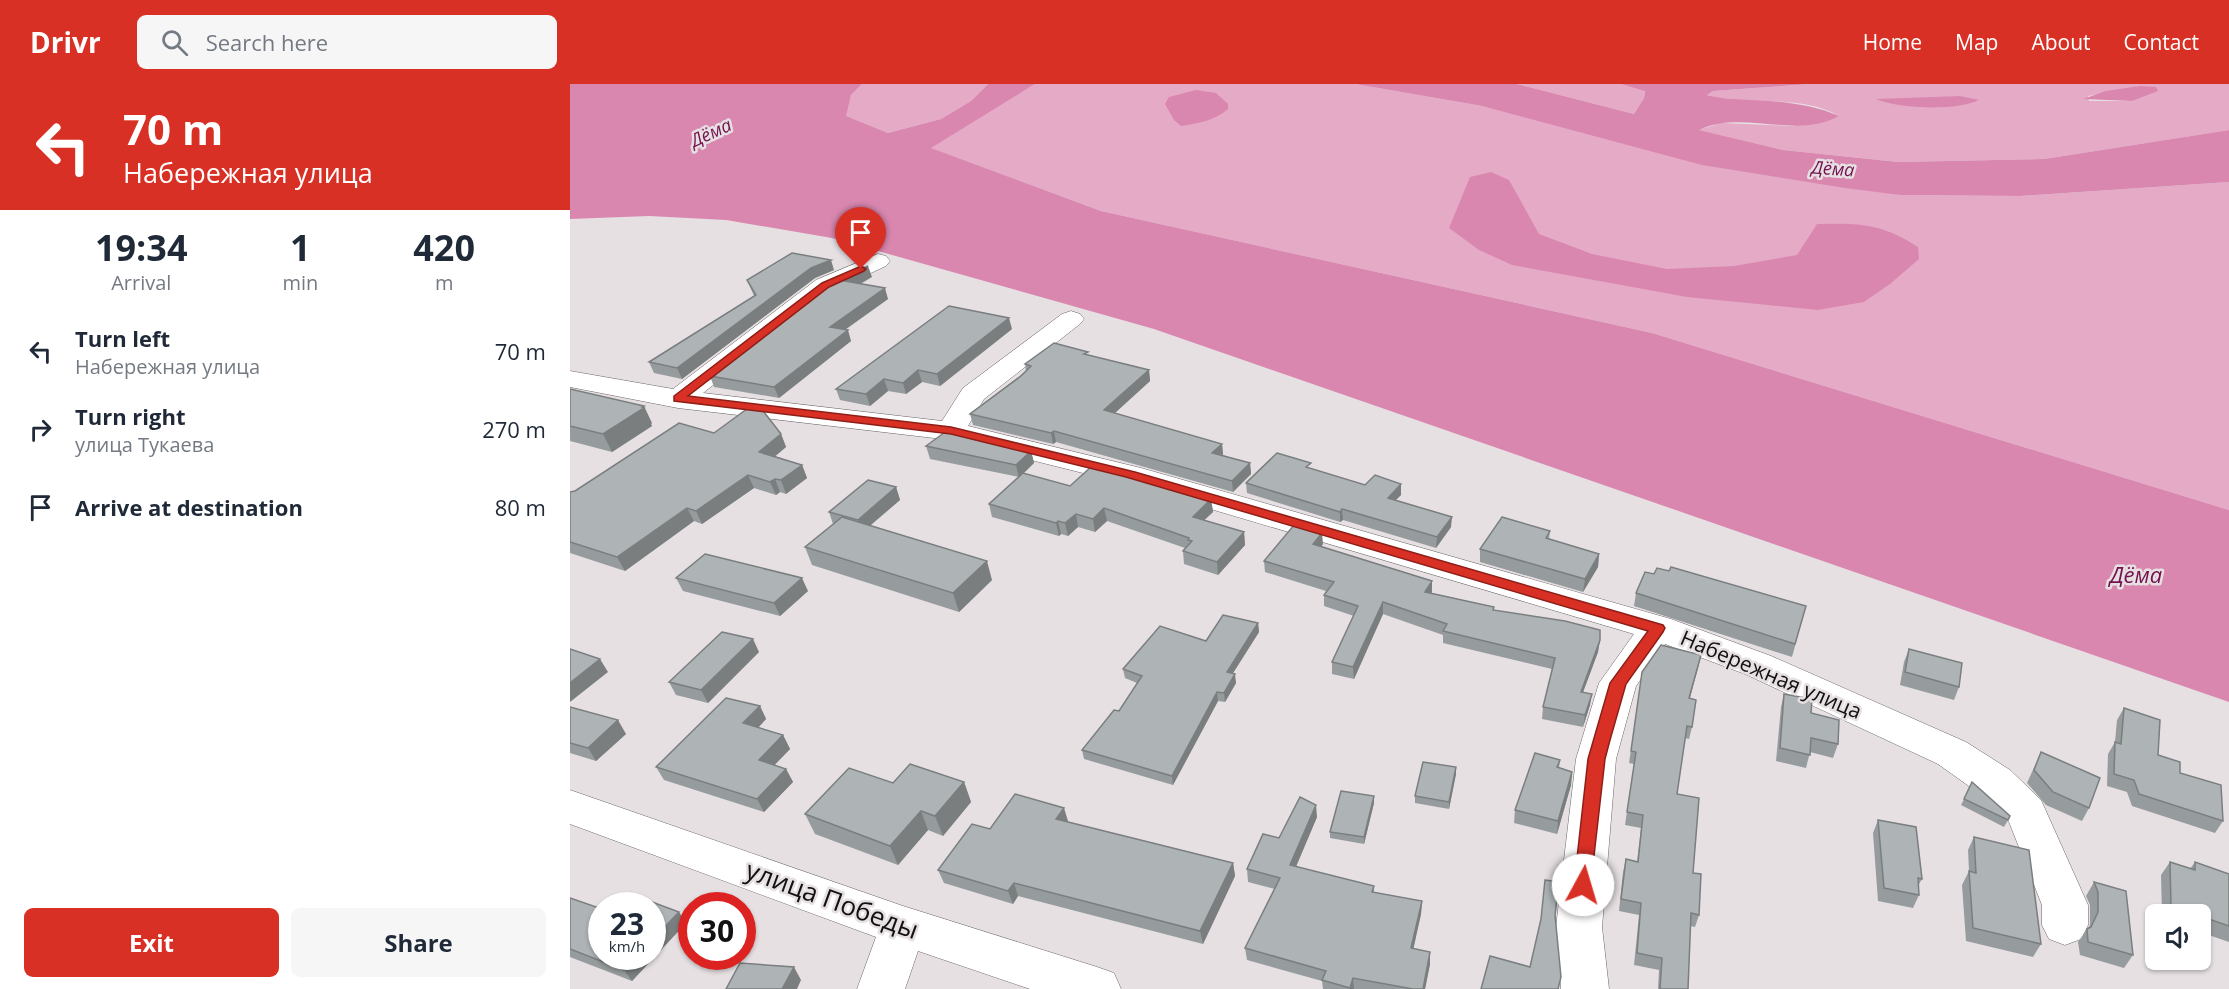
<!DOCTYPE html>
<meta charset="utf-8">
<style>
:root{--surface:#fff;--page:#f6f6f7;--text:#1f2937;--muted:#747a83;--accent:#d93025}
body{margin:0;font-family:"Open Sans",sans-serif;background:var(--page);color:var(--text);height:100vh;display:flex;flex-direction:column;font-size:22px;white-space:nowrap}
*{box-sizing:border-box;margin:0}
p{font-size:20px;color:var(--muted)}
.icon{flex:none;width:33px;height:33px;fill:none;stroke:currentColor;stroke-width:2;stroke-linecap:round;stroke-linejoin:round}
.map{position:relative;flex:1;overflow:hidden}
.drawer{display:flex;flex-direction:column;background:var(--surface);width:570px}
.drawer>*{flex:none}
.banner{background:#d93025;color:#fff;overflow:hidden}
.controls{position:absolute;left:1575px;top:820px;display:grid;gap:12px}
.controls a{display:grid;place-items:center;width:66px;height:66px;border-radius:9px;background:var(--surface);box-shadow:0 2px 4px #0004;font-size:30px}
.speed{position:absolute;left:18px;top:808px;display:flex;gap:12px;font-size:30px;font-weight:700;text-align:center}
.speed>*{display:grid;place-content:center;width:78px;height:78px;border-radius:50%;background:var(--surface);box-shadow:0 2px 4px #0004;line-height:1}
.speed small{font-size:15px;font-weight:400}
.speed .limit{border:9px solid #d22;background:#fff;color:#111}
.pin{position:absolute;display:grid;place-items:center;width:51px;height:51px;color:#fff;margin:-62px -26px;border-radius:50% 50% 50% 0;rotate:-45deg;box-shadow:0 0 6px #0007}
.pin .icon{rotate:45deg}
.me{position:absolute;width:66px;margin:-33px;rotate:6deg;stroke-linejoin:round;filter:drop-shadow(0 0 4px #0008)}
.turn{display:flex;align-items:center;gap:21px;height:126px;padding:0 24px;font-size:27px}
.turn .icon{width:78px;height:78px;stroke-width:2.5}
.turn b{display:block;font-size:42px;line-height:51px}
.eta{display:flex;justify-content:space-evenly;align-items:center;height:102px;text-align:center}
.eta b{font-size:36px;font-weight:700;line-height:42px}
.button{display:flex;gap:12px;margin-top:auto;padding:12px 24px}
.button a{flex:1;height:69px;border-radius:9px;background:var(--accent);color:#fff;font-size:24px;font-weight:700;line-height:69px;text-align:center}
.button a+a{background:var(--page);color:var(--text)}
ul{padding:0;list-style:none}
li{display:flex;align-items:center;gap:18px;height:78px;padding:0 24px}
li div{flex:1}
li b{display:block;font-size:22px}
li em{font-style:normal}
header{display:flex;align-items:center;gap:36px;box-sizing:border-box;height:84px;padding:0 30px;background:var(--accent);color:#fff}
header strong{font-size:28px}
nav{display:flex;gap:33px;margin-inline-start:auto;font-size:21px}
.search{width:420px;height:54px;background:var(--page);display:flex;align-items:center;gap:15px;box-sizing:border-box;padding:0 21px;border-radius:9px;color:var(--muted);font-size:22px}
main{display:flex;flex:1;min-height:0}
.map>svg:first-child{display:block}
.green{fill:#e5abc6;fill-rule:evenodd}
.water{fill:#da87b0}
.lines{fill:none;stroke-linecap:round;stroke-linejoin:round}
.minor-casing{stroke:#6c6669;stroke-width:1}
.minor{fill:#fff;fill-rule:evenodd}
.wall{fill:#969b9d}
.shaded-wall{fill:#7a7e7f}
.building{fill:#aeb4b6;stroke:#7a7e7f;stroke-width:1.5}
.route{fill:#d93025;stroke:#8d1f18;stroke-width:1.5}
.labels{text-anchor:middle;stroke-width:5;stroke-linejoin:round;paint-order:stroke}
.far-water-label{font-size:18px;font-style:italic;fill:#74104d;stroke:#e6e0e3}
.street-label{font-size:21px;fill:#121010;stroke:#e6e0e3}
.water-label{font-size:22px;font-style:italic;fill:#74104d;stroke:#e6e0e3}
.near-street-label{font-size:26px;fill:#121010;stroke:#e6e0e3}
</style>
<header>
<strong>Drivr</strong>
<div class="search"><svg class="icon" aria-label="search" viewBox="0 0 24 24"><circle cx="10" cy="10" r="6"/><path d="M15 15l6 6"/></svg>Search here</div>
<nav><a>Home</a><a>Map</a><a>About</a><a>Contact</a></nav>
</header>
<main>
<section class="drawer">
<div class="banner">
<div class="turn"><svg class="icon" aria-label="left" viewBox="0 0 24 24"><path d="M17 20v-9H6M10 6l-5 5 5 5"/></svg><div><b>70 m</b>Набережная улица</div></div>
</div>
<div class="eta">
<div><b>19:34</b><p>Arrival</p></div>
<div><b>1</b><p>min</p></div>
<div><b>420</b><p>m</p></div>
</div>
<ul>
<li><svg class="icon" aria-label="left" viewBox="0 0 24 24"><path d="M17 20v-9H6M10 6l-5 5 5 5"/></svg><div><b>Turn left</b><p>Набережная улица</p></div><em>70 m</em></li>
<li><svg class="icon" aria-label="right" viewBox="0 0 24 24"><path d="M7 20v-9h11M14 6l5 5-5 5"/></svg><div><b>Turn right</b><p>улица Тукаева</p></div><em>270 m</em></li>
<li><svg class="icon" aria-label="arrive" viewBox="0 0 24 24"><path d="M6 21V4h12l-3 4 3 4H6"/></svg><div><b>Arrive at destination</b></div><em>80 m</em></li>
</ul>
<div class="button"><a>Exit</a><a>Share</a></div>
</section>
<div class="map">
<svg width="1659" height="905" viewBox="0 0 1659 905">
<rect width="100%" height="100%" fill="#e6e0e3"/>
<g class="green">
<path d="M292 0H418L401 17 371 35 318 49 275 32 281 11Z"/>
<path d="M465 0H785L912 22 1330 111 1450 112 1659 98V426L1082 249 531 127 360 64Z"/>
<path d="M947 0H1051L1075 6 1074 14 1064 30Z"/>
<path d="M1240 0H1659V46L1474 75 1328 78 1213 66 1128 46 1152 39 1223 42 1269 32C1230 10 1179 22 1137 11L1143 7ZM1569 2 1562 17H1519L1518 12Z"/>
</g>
<g class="water">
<path d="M0 0H292L281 11 276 32 318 49 371 35 401 17 418 0H465L361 64 531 127 1082 249 1659 426V618L584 245 262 154 156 136 79 132 0 135Z"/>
<path d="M785 0H947L1064 30 1074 14 1075 7 1051 0H1240L1143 7 1137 11C1152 15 1165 15 1180 16 1209 17 1243 20 1269 32 1226 56 1172 25 1129 46L1213 66 1328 78 1474 75 1659 46V98L1450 112 1330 111 1275 104 1132 81 912 22Z"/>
<path d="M1569 2 1586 3 1588 7 1562 17 1513 15 1536 7Z"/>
<path d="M626 6 646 9 658 20V25C644 37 629 39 611 42L604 36 595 20 599 13Z"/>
<path d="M1390 12 1409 16C1388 27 1328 25 1306 15Z"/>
<path d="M921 88 939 96 969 150 1022 170 1097 185 1164 182 1227 171 1247 140C1289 139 1311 139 1348 163L1349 175 1320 200 1294 218 1248 226 1117 213 942 181 909 166 879 144 900 93Z"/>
</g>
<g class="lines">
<defs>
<g id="minor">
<path d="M308 170 316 172 320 177 316 182 264 206 133 309 372 337 393 304 492 230 501 227 510 230 514 235 510 240 414 315 398 342 571 384 1101 535 1201 572 1396 658 1440 686 1471 716 1518 821V841L1511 855 1495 861 1479 855 1472 841V821L1439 738 1410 710 1368 680 1175 590 1095 560 1066 602 1046 675 1032 843 1039 905H991L986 843 1006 675 1029 599 1064 550 549 398 381 356 108 324 0 303V287L103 305 246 196Z"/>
<path d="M0 706 333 822 527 883 544 889 551 905H460L348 867 335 905H287L306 853 0 740Z"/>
</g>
</defs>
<use href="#minor" class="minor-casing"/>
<use href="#minor" class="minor"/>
</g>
<g class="wall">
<path d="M264 186 245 194 112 295 84 289 79 278 184 212 177 196Z"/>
<path d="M302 193 290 200 318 215 275 246 281 257 209 314 144 303 140 292Z"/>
<path d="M442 245 370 302 352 298 336 310 318 307 300 322 270 316 266 305Z"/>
<path d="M518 271 579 286 580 297 545 329 652 360 653 371 680 379 681 390 663 408 486 358 483 360 403 341 400 330 456 287 455 280Z"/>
<path d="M0 305 82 339 81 340 82 342 42 368 0 357Z"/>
<path d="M144 349 211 350 216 363 205 372 232 381 237 394 216 410 210 408 206 411 184 404 132 440 124 437 55 487 0 469V408L5 407Z"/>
<path d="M356 362 461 367 464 379 451 391 500 402 641 415 643 428 634 436 674 448 675 461 648 491 614 480 613 467 615 464 537 437 525 448 508 443 498 452 491 450 489 452 422 433 419 420 449 393 360 375Z"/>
<path d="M741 385 795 401 831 411 825 416 881 443 866 464 773 436 770 438 677 409 676 399Z"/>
<path d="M326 403 330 416 300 442 422 496 389 528 242 481 235 463 263 440 259 428Z"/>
<path d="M980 447 979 455 1029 470 1028 483 1013 508 910 478V465Z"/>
<path d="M753 460 751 463 862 497V509L924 523V526L1030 556 1028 568 1013 608 1020 621 1013 643 972 635 973 623 982 585 873 559V551L813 530 784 595 762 590V578L784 532 754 522V511L756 507 695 488 694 477Z"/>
<path d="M1084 490 1236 522 1222 573 1064 522 1066 509Z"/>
<path d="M106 494 238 507 210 532 113 507Z"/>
<path d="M688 539 689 548 663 589 666 599 655 618 648 617 603 701 514 675 512 666 549 627 567 599 555 594 553 585Z"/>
<path d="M1339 565 1389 603 1384 616 1330 601 1334 578Z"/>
<path d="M189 568 138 619 106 611 99 598Z"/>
<path d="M1131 571 1120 614 1122 643 1119 655 1115 654 1107 710 1123 789 1129 831 1125 843 1120 842 1118 905H1088L1089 886 1064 881 1069 831 1049 827 1053 788 1056 775 1067 778 1071 744 1055 741 1064 680 1059 679 1072 588Z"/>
<path d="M1214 610 1241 629 1268 660 1263 674 1240 668 1236 684 1206 677 1211 623Z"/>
<path d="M190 622 196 635 188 644 213 651 220 665 204 681 216 685 223 698 194 728 94 696 86 683Z"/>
<path d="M0 623 56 650 26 677 0 669Z"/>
<path d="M1554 624 1588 671 1610 689 1653 737 1645 749 1562 722 1557 708 1537 702 1538 670 1545 658 1547 636Z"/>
<path d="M1471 668 1519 724 1512 737 1476 721 1457 699Z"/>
<path d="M990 676 989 684 1002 688 1001 701 987 750 944 739 945 726Z"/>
<path d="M886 690 879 725 845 719V712Z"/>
<path d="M394 698 401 718 373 752 358 746 328 781 245 750 235 730 323 699Z"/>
<path d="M1394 715 1438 736 1434 743 1391 721Z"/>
<path d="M804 719 794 760 760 754V748Z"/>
<path d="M747 733 726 783 804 802V808L852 817 851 830 843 864 860 880 855 905H753L752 897 677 876 675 864 705 805 678 798 677 785 709 754Z"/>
<path d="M1308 736 1352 795 1348 802 1349 811 1343 824 1308 817 1303 749Z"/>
<path d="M498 737 497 738 663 779 665 792 633 860 448 812 443 820 374 799 368 786 420 745Z"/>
<path d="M1404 753 1471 860 1463 873 1396 857 1392 801 1399 787 1398 766Z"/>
<path d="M1600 778 1620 785 1625 778 1659 790V858L1630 848V831H1592L1591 791Z"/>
<path d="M1524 798 1563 871 1554 884 1510 871 1508 858 1520 841V821L1516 812Z"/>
<path d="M0 814 32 873 116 839 62 897 0 873Z"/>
</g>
<g class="shaded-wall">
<path d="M261 176 264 186 245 194 112 295 107 284 241 184Z"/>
<path d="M298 182 302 193 278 207 275 197Z"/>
<path d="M315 204 318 215 263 254 260 243Z"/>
<path d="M439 234 442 245 370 302 367 290Z"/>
<path d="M278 246 281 257 209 314 204 303Z"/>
<path d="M348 286 352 298 336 310 333 299Z"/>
<path d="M579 286 580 297 536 337 534 326Z"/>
<path d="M314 295 318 307 300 322 296 310Z"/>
<path d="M74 322 82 339 81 340 82 342 42 368 33 350Z"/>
<path d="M484 347 486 358 483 360 481 349Z"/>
<path d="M211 350 216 363 195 381 189 368Z"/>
<path d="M652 360 653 371 642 369Z"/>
<path d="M461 367 464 379 449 394 446 381Z"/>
<path d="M680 379 681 390 663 408 662 397Z"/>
<path d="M232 381 237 394 216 410 211 396Z"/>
<path d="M178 391 184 404 132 440 126 427Z"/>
<path d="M205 395 210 408 206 411 200 398Z"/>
<path d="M831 400V411L818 424V414Z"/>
<path d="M326 403 330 416 292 448 288 436Z"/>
<path d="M641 415 643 428 625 445 623 433Z"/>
<path d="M117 424 124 437 55 487 47 473Z"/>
<path d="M534 424 537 437 525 448 523 435Z"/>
<path d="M772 425 773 436 770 438V428Z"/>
<path d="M506 430 508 443 498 452 495 439Z"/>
<path d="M882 433 881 443 866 464 867 453Z"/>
<path d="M488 437 491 450 489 452 486 439Z"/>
<path d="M674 448 675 461 648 491 647 478Z"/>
<path d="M752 449 753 460 744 472 743 460Z"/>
<path d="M1029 470 1028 483 1013 508 1015 495Z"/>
<path d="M417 477 422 496 389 528 383 509Z"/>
<path d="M232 494 238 507 210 532 204 519Z"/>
<path d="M862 497V508L855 519V508Z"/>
<path d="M813 518V530L784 595 783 583Z"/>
<path d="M688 539 689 548 658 597 657 588Z"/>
<path d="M183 555 189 568 138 619 131 606Z"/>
<path d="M1030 556 1028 568 1009 619 1011 608Z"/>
<path d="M1131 571 1128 584 1116 627 1119 614Z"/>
<path d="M30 575 38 588 0 618V599Z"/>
<path d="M665 590 666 599 655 618 654 609Z"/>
<path d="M647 608 648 617 603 701 602 692Z"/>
<path d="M1022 610 1020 621 1013 643 1015 631Z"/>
<path d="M190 622 196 635 180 652 173 639Z"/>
<path d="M48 636 56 650 26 677 18 664Z"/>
<path d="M213 651 220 665 196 690 189 676Z"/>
<path d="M886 683V690L879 725V718Z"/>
<path d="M216 685 223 698 194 728 187 715Z"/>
<path d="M1002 688 1001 701 987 750 988 737Z"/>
<path d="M394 698 401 718 373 752 365 732Z"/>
<path d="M804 712V719L794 760V753Z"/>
<path d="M746 721 747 733 721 794 720 781Z"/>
<path d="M494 724 498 737 490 749 486 735Z"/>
<path d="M351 727 358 746 328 781 320 762Z"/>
<path d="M663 779 665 792 633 860 630 847Z"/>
<path d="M444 799 448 812 443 820 438 807Z"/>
<path d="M852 817 851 830 841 876V864Z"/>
<path d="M109 828 116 839 62 897 54 886 66 873H82V856Z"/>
<path d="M860 868V880L855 905H853Z"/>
<path d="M224 883 231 896 227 905H212Z"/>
<path d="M783 894 784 905H780V904Z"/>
</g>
<g class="building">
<path d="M222 169 261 176 241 184 107 284 79 278 186 211 177 196Z"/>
<path d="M298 182 275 197 315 204 260 243 278 246 204 303 140 292 262 198Z"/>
<path d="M379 222 439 234 367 290 348 286 333 299 314 295 296 310 266 305Z"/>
<path d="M484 259 518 268 514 270 579 286 534 326 652 360 642 369 680 379 662 397 484 347 481 349 400 330 451 292 461 282 455 280Z"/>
<path d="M0 305 74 322 72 323 74 324 33 350 0 342Z"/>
<path d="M181 322 190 323 211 350 189 368 232 381 211 396 205 395 200 398 178 391 126 427 117 424 47 473 0 458V408L5 407 109 339 144 349Z"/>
<path d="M378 346 461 367 446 381 356 362Z"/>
<path d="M707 369 741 379 736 383 795 401 805 391 831 400 818 414 882 433 867 453 772 425 770 428 676 399Z"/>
<path d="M522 382 546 388 641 415 623 433 674 448 647 478 613 467 622 457 618 456 619 454 534 424 523 435 506 430 495 439 488 437 486 439 419 420 453 389 500 402Z"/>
<path d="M298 396 326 403 288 436 259 428Z"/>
<path d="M272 433 417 477 383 509 235 463Z"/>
<path d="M932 433 980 447 976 454 1029 470 1015 495 910 465Z"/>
<path d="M724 441 752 449 743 460 862 497 855 508 924 523 923 526 995 537 1030 546V556L1011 608 1022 610 1015 631 973 623 985 574 873 547 877 540 813 518 783 583 762 578 788 522 754 511 764 498 694 477Z"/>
<path d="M135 470 232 494 204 519 106 494Z"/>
<path d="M1101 483 1236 522 1225 560 1066 509 1075 488 1084 490 1087 484 1099 487Z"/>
<path d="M653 531 688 539 657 588 665 590 654 609 647 608 602 692 512 666 544 626 549 627 572 592 553 585 590 542 636 557Z"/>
<path d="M152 548 183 555 131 606 99 598Z"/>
<path d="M1091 561 1131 571 1119 614 1126 616 1122 643 1117 642 1107 710 1129 714 1123 789 1131 790 1129 831 1121 829 1118 905H1090L1092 874 1067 869 1071 819 1051 815 1056 775 1068 778 1073 731 1057 728 1066 668 1061 667 1072 588Z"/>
<path d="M0 565 30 575 0 599Z"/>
<path d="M1339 565 1392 579 1389 603 1335 588Z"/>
<path d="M1214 610 1242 615 1241 629 1269 636 1268 660 1241 654 1240 671 1210 664Z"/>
<path d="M156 614 190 622 173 639 213 651 189 676 216 685 187 715 86 683Z"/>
<path d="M0 623 48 636 18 664 0 659Z"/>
<path d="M1554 624 1590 636 1588 671 1610 678V689L1651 701 1653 737 1569 710 1564 696 1544 690 1545 658 1551 660Z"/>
<path d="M1471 668 1530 694 1519 724 1483 708 1464 686Z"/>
<path d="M965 669 990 676 987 683 1002 688 988 737 945 726Z"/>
<path d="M853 678 886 683 879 718 845 712Z"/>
<path d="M340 680 394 698 365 732 351 727 320 762 235 730 279 684 323 699Z"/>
<path d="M1402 698 1440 732 1438 736 1394 715Z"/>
<path d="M771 707 804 712 794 753 760 748Z"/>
<path d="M445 710 494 724 486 735 663 779 630 847 444 799 438 807 368 786 402 740 420 745Z"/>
<path d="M730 713 746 721 720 781 804 802 802 808 852 817 841 864 860 868 853 905H843L783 894 780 904 752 896 756 887 675 864 710 794 677 785 693 750 709 754Z"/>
<path d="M1308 736 1346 743 1352 795 1348 794 1349 811 1314 804Z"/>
<path d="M1404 753 1459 766 1471 860 1403 844 1399 787 1406 789Z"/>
<path d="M1600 778 1625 786V778L1659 790V842L1630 832V831H1628L1601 822Z"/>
<path d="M975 796 989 798 985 831 991 893 988 905H911L920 872 960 883 971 835Z"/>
<path d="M1524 798 1556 807 1563 871 1518 858 1517 845 1521 843 1528 828V808Z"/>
<path d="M0 814 32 825V873H66L54 886 0 865Z"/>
<path d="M82 818 109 828 82 856V822H78Z"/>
<path d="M170 879 224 883 212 905H156Z"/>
</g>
<path class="route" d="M291 182 296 185 294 187 259 203 118 312 381 343 565 388 1093 541 1095 544 1093 548 1056 600 1040 656 1035 675 1020 807 1013 809 1007 807 1004 801 1018 675 1040 599 1078 547 556 393 381 350 104 317V312L252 199Z"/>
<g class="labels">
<g class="far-water-label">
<text transform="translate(141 49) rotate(-25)" y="6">Дёма</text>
<text transform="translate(1263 85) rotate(4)" y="6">Дёма</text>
</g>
<g class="street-label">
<text transform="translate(1201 591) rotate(23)" y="7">Набережная улица</text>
</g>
<g class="water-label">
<text x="1566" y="499">Дёма</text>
</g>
<g class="near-street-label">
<text transform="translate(262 816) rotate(20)" y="9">улица Победы</text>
</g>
</g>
</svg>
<div class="controls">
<a><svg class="icon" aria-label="sound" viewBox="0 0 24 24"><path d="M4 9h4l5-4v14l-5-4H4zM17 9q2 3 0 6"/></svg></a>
</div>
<div class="speed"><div>23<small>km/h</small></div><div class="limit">30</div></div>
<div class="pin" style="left:291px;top:185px;background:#d93025"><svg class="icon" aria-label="arrive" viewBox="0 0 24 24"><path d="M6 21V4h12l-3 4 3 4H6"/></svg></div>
<svg class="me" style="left:1013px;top:801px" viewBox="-20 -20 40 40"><circle r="19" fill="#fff"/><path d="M0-13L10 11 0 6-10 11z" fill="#d93025"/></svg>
</div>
</main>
